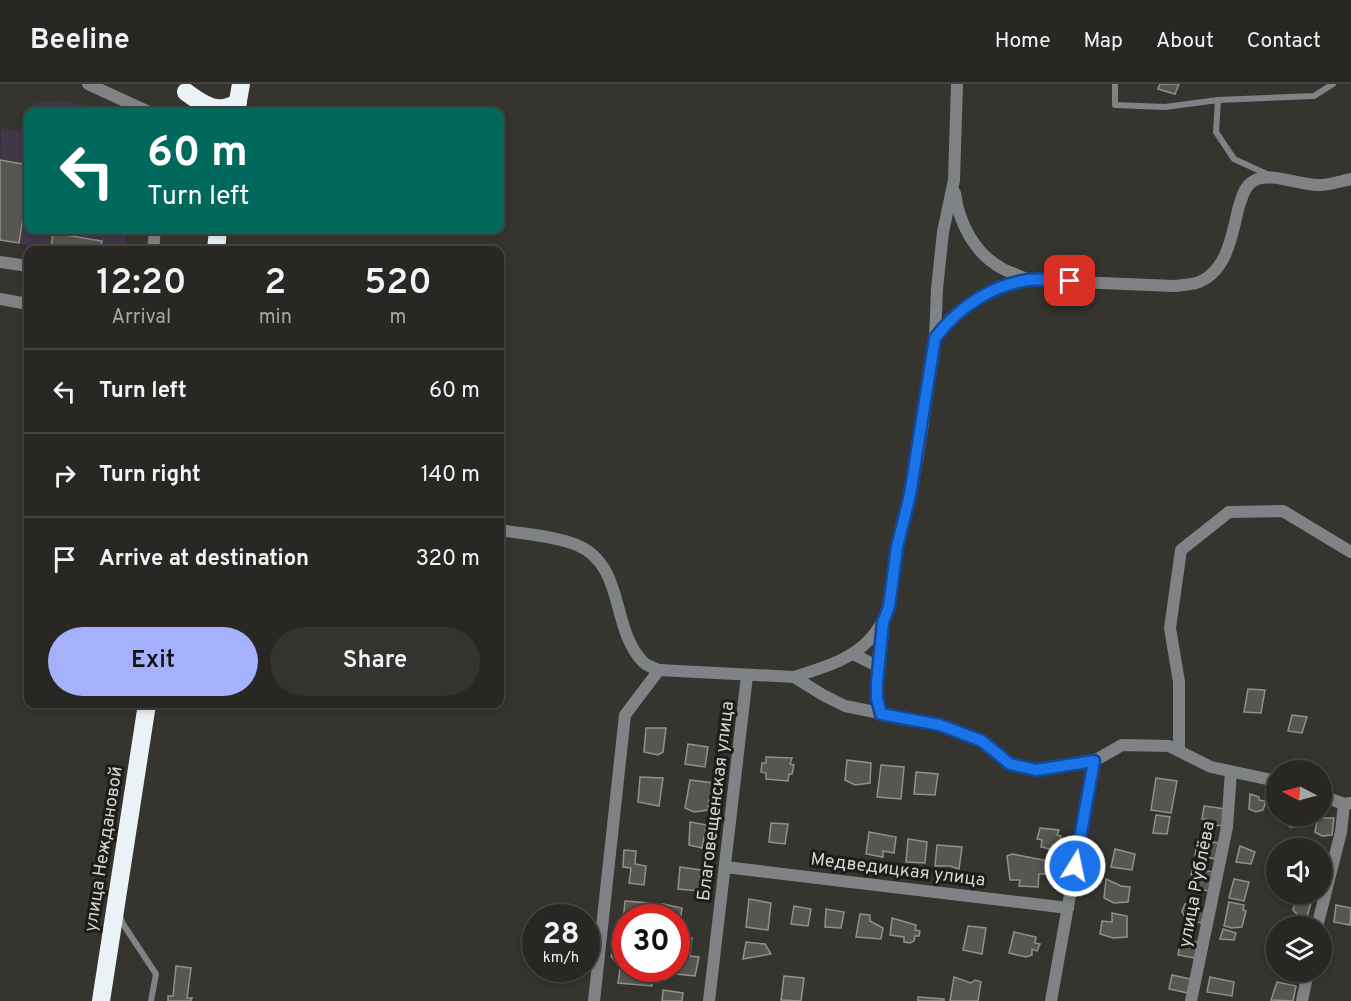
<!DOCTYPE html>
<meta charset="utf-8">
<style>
:root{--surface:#282723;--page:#343330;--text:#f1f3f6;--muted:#a5a5a6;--line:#444441;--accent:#a5b1fc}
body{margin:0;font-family:Overpass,sans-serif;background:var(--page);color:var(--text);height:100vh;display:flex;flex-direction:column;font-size:22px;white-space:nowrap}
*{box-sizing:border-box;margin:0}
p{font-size:20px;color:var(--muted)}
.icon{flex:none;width:33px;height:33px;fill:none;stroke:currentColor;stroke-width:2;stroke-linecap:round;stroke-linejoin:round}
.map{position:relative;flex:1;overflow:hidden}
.details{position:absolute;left:24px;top:162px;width:480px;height:462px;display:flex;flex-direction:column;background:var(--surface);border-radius:12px;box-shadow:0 3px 9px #0003,0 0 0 2px var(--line)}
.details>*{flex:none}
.hud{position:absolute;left:24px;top:24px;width:480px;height:126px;border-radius:12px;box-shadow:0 3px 9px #0003,0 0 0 2px var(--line);background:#00695c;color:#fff;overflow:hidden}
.needle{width:39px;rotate:276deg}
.controls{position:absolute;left:1266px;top:676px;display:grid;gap:12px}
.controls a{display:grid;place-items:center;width:66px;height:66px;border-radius:50%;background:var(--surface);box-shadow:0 3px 9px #0003,0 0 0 2px var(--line);font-size:30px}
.speed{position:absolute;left:522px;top:820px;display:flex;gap:12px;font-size:30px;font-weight:700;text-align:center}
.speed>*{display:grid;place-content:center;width:78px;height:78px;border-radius:50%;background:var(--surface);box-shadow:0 3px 9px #0003,0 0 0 2px var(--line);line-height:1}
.speed small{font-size:15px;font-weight:400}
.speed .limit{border:9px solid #d22;background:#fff;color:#111}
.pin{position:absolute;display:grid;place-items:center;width:51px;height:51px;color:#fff;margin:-26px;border-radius:12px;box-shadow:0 3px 9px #0006}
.me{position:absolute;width:66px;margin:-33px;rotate:10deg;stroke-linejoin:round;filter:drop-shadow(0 0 4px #0008)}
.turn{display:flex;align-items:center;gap:21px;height:126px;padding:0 24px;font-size:27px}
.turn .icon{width:78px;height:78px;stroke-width:2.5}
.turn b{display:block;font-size:42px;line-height:51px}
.eta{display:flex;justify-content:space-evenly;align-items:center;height:102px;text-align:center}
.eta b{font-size:36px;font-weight:600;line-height:42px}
.button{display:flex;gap:12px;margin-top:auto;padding:12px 24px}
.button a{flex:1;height:69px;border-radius:36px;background:var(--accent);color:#111;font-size:24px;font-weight:600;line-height:69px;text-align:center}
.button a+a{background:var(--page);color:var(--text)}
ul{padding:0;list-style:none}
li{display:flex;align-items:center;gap:18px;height:84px;padding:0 24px;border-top:2px solid var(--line)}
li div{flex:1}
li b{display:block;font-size:22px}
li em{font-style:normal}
header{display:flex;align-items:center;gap:36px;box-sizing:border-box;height:84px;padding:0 30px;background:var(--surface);border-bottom:2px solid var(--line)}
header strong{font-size:28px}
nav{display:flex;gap:33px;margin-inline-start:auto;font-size:21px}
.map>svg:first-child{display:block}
.industrial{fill:#403748}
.building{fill:#575650;stroke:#919089;stroke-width:1.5}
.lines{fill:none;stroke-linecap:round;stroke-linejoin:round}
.lane{stroke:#808385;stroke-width:6}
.street{stroke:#808385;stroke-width:12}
.highway{stroke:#eaf2f5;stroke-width:18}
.route-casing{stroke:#114b97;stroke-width:15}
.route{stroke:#1a73e8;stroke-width:10}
.labels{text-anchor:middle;stroke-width:6;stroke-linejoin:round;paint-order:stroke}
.street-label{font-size:18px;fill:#d6d5d2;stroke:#1c1c19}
</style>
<header>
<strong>Beeline</strong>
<nav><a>Home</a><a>Map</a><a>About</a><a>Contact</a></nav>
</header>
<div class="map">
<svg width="1351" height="917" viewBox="0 0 1351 917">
<rect width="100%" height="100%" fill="#35342f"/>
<g class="industrial">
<path d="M61 17 112 27 117 28H31L33 19Z"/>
<path d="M1 44 28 49V46V146H128L124 166H57L0 157Z"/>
</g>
<g class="building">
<path d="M1160 0H1179L1175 10 1158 5Z"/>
<path d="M0 76 28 81V101L19 159 0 156Z"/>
<path d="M53 149 102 157 100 166H66L51 164Z"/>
<path d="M1248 605 1265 606 1261 629 1244 628Z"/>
<path d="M1292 631 1307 633 1302 649 1288 647Z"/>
<path d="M646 644H666L663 668 658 671 644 668Z"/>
<path d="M688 660 708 663 705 683 685 680Z"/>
<path d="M766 673 792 674 790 680 794 681 792 690H789L788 697 766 695V689L761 688 762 679H766Z"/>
<path d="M847 676 871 679 870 699 855 701 845 696Z"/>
<path d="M881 681 904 683 901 715 877 713Z"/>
<path d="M916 688 938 690 935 711 914 710Z"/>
<path d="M640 693 663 694 659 722 638 718Z"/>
<path d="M1156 694 1177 697 1171 729 1151 726Z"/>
<path d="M690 696 714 699 713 716H709L708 726 694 728 685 724Z"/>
<path d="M1250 710 1259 713V716L1266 717 1263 726 1256 728 1249 725Z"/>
<path d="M1204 722 1226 725 1223 742 1206 740 1207 735H1202Z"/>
<path d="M1156 731 1170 733 1167 750 1153 749Z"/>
<path d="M1285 732H1304L1302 743H1290L1284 736Z"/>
<path d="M1318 732 1324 734H1334L1332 751 1322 752 1315 748Z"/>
<path d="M690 738 707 741 705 746H710L709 753H704L702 764 689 761Z"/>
<path d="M771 739 788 740 785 760 769 758Z"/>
<path d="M1040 744 1059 746 1057 751 1061 752 1058 767 1041 763 1042 756 1037 755Z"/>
<path d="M869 748 896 753 894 769 883 767V773L866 770Z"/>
<path d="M908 755 927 758 925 779 906 778Z"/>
<path d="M1198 755 1219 759 1215 775 1195 771Z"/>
<path d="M937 761 962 763 959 785 950 782H935Z"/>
<path d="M1240 762 1255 768 1251 780 1236 778Z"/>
<path d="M1115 765 1135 770 1132 786 1111 783Z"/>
<path d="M624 766 636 767 635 780 646 782 644 801 629 799 631 784 623 783Z"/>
<path d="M1012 770 1049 777 1045 790H1039L1038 803 1019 802 1020 796H1010L1007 772Z"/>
<path d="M680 783 701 786 699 807 678 805Z"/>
<path d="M1193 784 1213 788 1209 807 1193 804 1196 792 1191 791Z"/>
<path d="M1106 795 1121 802 1130 803 1128 818 1114 819 1104 814Z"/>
<path d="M1234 795 1249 798 1244 817 1229 814Z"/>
<path d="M1297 811 1312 815 1307 833 1298 831 1293 826Z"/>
<path d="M749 815 771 819 768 846 746 843Z"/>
<path d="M625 817 650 819 647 834H626V840L623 839Z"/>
<path d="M1229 818 1244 821 1243 826 1246 827 1242 843 1232 844 1224 842Z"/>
<path d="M663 820 682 824 679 844H676V834H662Z"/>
<path d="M1185 820H1200V825L1206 826 1201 839 1186 836V832H1184L1182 827Z"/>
<path d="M1336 821 1351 824 1350 841 1334 838Z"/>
<path d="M794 822 811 825 808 842 791 840Z"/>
<path d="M826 825 844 828 841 844 825 843Z"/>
<path d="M1112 829 1127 832V853L1113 854 1100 850 1102 837 1112 838Z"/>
<path d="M860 830 870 831V837L883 844 881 855 856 853Z"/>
<path d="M892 834 916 841 915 846 920 847 919 852H915L914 857 910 859 904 858V853L890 851Z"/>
<path d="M968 842 986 844 982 870 963 866Z"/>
<path d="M1223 845 1236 849 1234 856 1220 855Z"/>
<path d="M1014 848 1036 853 1035 859 1040 860 1037 867 1032 865V871L1026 873 1009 869Z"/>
<path d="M1182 851 1191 853 1190 858H1197L1195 874 1178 871Z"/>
<path d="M676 853 692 854 690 872 699 873 695 892 676 890Z"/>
<path d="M626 858V882H619L611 872 615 862Z"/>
<path d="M746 858 765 860 771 870 743 875Z"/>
<path d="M176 882 191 884 187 914H192L191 917H168V912H173Z"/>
<path d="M620 885 652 889V902L618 899Z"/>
<path d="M1172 891 1191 895 1188 909 1169 905Z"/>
<path d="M784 892 804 894 801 917 781 916Z"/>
<path d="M954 893 971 899 975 896 981 898 978 917H950Z"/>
<path d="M1210 893 1234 898 1232 912 1207 908Z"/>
<path d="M1277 898 1296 902 1293 917 1271 916Z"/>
<path d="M663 906 683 909 682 917H662Z"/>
<path d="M918 913 944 915V917H918Z"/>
</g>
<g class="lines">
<g class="lane">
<path d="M1115 0V21L1165 23 1218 16"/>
<path d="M1269 91 1234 75 1216 48 1218 16 1314 12 1333 0"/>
<path d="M120 832 123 840 156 890 151 917"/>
</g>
<g class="street">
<path d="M88 0 149 28"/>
<path d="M955 109C959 140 975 170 1003 185 1011 189 1021 192 1029 196"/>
<path d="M153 166 155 146"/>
<path d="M0 178 28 182"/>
<path d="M0 215 28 220"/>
<path d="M935 254 937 205 943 148 954 96 957 0"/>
<path d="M500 446C523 450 555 452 577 461 626 482 610 544 643 578 647 582 654 584 659 586"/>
<path d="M853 570 879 583"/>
<path d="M794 593C821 584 850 577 870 555 894 530 891 496 896 465 899 447 906 429 910 412 922 360 927 306 935 254L950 235 969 220 1003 203 1029 196 1174 202C1181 201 1189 201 1196 199 1228 189 1232 149 1239 122 1242 114 1244 103 1252 98 1268 86 1300 102 1319 101 1330 101 1341 97 1351 95"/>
<path d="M881 630C873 601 880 570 882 540"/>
<path d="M1179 667V598L1170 544 1181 466 1229 428 1283 427 1351 468"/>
<path d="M1322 712 1344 720 1350 719"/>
<path d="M725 783 1068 824"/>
<path d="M1317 843 1341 748 1344 720"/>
<path d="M594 917 625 631 659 586 794 593 823 611 845 622 940 641 982 657 1010 680 1036 686 1094 677 1122 661 1169 662 1211 683 1276 697"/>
<path d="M709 917 747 592"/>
<path d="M1051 917 1094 677"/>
<path d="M1191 917 1227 743 1231 688"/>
<path d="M1302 917 1308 888"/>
</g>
<g class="highway">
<path d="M186 8C202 20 219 32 238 18"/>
<path d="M236 28 241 0"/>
<path d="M216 166 218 146"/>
<path d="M101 917 147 620"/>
</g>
</g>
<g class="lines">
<defs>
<path id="route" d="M1070 197C1057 197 1042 194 1028 196 990 202 958 224 935 254L910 411 897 463 889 523 883 538 877 599V615L881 630 940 641 982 657 1010 680 1036 686 1094 677 1075 782"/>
</defs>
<use href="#route" class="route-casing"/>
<use href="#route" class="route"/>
</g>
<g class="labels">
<g class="street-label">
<text transform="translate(715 717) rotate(-83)" y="6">Благовещенская улица</text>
<text transform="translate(103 765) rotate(-81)" y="6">улица Неждановой</text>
<text transform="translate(898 785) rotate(7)" y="6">Медведицкая улица</text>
<text transform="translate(1196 800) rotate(-79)" y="6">улица Рублёва</text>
</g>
</g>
</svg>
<div class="controls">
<a><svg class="needle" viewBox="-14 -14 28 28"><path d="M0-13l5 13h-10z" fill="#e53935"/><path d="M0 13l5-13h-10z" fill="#a5a5a6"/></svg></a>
<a><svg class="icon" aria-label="sound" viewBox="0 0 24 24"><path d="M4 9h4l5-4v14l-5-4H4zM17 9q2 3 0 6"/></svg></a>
<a><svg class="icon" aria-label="layers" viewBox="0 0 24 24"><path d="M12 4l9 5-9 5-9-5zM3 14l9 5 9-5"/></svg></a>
</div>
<div class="speed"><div>28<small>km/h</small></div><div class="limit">30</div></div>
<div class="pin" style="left:1070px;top:197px;background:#d93025"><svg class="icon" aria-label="arrive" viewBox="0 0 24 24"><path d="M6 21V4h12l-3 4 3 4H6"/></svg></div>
<svg class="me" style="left:1075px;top:782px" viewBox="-20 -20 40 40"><circle r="17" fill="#1a73e8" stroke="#fff" stroke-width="3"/><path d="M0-11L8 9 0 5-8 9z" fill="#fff"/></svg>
<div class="hud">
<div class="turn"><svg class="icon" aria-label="left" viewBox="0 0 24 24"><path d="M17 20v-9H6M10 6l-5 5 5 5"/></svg><div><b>60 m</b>Turn left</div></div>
</div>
<section class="details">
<div class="eta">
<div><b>12:20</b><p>Arrival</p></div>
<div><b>2</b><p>min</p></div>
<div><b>520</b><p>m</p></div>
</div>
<ul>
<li><svg class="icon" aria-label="left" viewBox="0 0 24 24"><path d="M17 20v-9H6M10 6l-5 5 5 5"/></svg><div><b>Turn left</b></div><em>60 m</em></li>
<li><svg class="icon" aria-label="right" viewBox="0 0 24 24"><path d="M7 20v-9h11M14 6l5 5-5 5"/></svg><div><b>Turn right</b></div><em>140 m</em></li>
<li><svg class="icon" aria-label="arrive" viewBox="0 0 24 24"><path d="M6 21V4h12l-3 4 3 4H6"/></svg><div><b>Arrive at destination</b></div><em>320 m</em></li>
</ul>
<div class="button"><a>Exit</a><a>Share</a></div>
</section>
</div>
